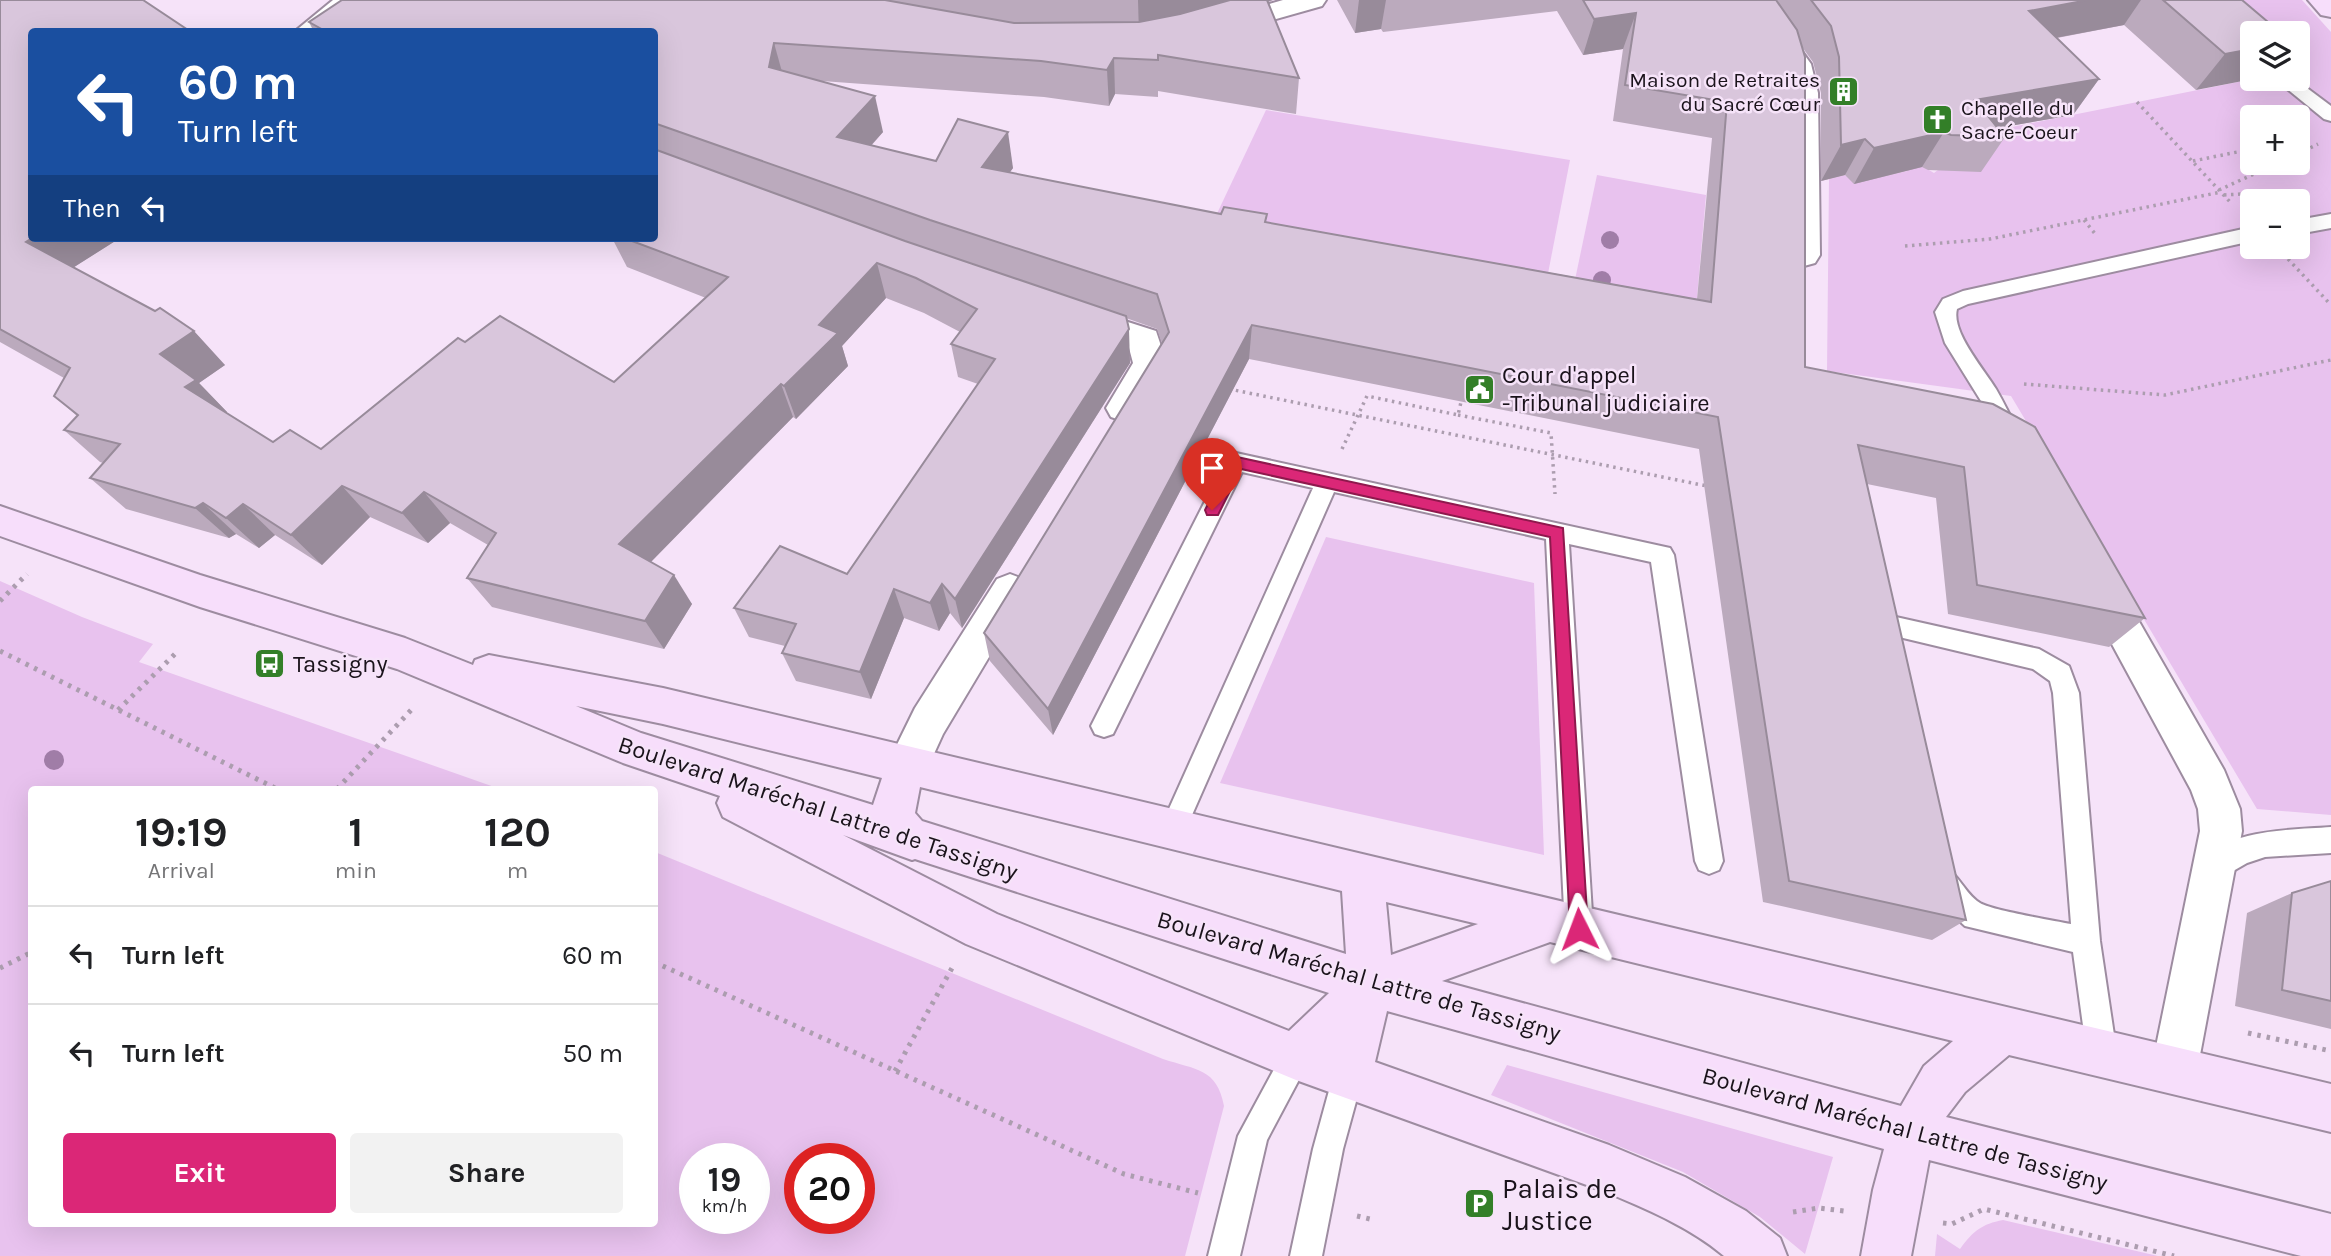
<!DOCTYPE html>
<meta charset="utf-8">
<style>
:root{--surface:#fff;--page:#f2f2f2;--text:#202124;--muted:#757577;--line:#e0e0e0;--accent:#db2777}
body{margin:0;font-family:Karla,sans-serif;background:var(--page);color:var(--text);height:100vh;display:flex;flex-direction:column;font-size:26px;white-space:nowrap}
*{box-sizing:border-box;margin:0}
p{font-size:23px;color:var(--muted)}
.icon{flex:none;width:38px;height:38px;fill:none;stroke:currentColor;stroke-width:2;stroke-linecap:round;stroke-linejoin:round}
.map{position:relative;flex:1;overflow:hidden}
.panel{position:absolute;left:28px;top:786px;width:630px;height:441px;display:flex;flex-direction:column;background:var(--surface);border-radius:7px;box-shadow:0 7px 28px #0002}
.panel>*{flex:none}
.top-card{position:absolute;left:28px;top:28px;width:630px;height:214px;border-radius:7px;box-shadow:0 7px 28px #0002;background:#1a4fa0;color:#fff;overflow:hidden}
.buttons{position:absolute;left:2240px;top:21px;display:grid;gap:14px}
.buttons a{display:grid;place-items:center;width:70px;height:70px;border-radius:7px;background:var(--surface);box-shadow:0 7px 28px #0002;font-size:35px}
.speed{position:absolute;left:679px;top:1143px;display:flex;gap:14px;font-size:35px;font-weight:700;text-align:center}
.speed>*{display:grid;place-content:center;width:91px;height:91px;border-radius:50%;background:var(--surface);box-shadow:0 7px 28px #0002;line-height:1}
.speed small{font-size:18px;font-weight:400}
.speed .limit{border:10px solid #d22;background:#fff;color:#111}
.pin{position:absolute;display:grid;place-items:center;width:60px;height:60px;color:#fff;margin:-72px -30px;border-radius:50% 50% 50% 0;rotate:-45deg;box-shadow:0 0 7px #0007}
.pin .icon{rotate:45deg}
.me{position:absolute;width:77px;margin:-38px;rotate:357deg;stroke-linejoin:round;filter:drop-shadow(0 0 5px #0008)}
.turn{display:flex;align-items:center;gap:24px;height:147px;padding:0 35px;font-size:32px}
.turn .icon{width:91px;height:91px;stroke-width:2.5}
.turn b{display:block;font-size:49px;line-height:60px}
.then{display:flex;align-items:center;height:66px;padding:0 35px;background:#0003;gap:14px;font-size:26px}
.eta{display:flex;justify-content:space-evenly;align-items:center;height:119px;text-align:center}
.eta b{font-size:42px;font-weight:700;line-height:49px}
.primary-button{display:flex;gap:14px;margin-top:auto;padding:14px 35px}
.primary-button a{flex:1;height:80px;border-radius:7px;background:var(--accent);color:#fff;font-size:28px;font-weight:700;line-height:80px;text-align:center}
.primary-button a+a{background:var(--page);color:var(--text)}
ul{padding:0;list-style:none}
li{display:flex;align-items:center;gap:21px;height:98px;padding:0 35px;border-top:2px solid var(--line)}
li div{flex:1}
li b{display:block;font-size:26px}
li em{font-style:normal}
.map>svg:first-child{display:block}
.green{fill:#e8c2ee;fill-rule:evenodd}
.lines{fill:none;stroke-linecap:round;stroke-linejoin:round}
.service-casing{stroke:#9d8ca0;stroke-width:4}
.minor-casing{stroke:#9d8ca0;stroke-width:4}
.secondary-casing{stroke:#9d8ca0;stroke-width:4}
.path-far1{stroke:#ac9daf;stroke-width:3.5;stroke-dasharray:2.5 4.5;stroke-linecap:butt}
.path{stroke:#ac9daf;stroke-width:5;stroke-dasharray:3.5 6;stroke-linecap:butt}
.service{fill:#fff;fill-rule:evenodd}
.minor{fill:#fff;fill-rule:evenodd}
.secondary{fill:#f7defb;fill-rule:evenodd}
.tree{fill:#a07da7}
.wall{fill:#bbaabd}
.shaded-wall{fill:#988b9a}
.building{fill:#d9c6dc;stroke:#988b9a;stroke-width:2}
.route{fill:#db2777;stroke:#8e194d;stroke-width:2}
.labels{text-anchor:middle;stroke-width:5;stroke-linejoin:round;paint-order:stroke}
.far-poi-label{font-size:21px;fill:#1a131b;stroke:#f6e3f9;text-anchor:end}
.poi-label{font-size:24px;fill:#1a131b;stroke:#f6e3f9;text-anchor:start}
.street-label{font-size:24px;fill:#1a131b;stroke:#f6e3f9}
.near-poi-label{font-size:28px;fill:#1a131b;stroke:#f6e3f9;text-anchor:start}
</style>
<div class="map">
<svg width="2331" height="1256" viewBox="0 0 2331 1256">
<rect width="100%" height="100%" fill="#f6e3f9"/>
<g class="green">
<path d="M2207 0H2302L2331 32V815L2257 809 2011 396 1827 371 1829 179 1845 175 1854 183 1907 171 1912 160 1934 173 1992 129 2004 126 2007 128 2253 79H2298V33H2252ZM2252 117H2298V163H2252ZM2252 201H2298V247H2252Z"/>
<path d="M1266 110 1570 160 1545 289 1213 222Z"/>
<path d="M1597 175 1706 195 1695 320 1572 294Z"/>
<path d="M1326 537 1534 583 1544 855 1220 783Z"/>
<path d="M0 581 82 617 153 644 139 662 500 789H32V1223H654L655 852 1163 1059C1196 1070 1217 1068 1224 1106L1185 1256H0ZM754 1158V1218H695V1158ZM859 1158V1218H800V1158Z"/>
<path d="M1507 1065 1833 1157 1805 1254 1760 1217 1683 1172 1491 1095Z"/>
<path d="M2003 1220 2158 1256H1935L1937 1234 1960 1249C1973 1231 1982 1224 2003 1220Z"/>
</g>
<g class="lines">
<defs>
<g id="service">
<path d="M2275 79H2295L2331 106V121L2324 119Z"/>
<path d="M2331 214V228L2298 234V220Z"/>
<path d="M2252 227V241L1968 304 1957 309C1951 332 1984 369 1996 389 2004 403 2012 419 2019 434L2016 440 2008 443 2000 440 1981 401 1945 343 1935 312 1943 299 1963 291Z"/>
<path d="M1236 453 1670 548 1674 555 1723 861 1719 870 1709 874 1699 870 1695 861 1651 562 1569 544 1593 929 1589 939 1579 943 1569 939 1565 929 1546 539 1334 492 1181 840 1172 844 1163 840 1159 831 1313 488 1242 472 1113 734 1104 737 1095 734 1091 726 1228 456Z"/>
<path d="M1887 615 2039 649 2069 666 2079 693 2100 941 2117 1055 2112 1065 2102 1070 2092 1065 2087 1055 2073 952 1965 926 1945 908 1928 879 1932 870 1942 866C1959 873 1964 893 1980 903 1994 911 2052 920 2071 924L2053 693 2050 681 2033 669 1878 632 1875 625 1878 618Z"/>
<path d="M2331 827V853L2265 857 2247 863 2214 882 2204 878 2200 869C2218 828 2293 830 2331 827Z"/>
<path d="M1296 1042 1306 1047 1311 1057 1267 1140 1240 1256H1208L1238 1136 1286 1047Z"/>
<path d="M1348 1061 1359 1065 1363 1076 1343 1149 1322 1256H1290L1313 1149 1333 1076 1337 1065Z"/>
</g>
<g id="minor">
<path d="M333 0H365L326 32H294Z"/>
<path d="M1283 0H1326L1322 6 1220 35 1210 33 1206 27 1210 21Z"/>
<path d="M1737 0H1765L1811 64 1818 93 1820 255 1815 263 1804 266 1793 263 1788 255 1790 93 1783 65Z"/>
<path d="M1081 307 1156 331 1167 364 1135 417 1123 421 1111 417 1106 408 1133 363 1129 348 1069 328 1065 319 1069 310Z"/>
<path d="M2100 571 2113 576 2224 770 2240 809 2242 831 2197 1071 2190 1087 2174 1094 2158 1087 2151 1071 2200 831 2198 809 2191 790 2081 587 2087 576Z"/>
<path d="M1010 574 1023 579 1029 590 943 734 922 780 907 786 892 780 886 767 915 708 997 579Z"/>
</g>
<g id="secondary">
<path d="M2308 0H2331V17L2321 15Z"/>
<path d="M0 506 200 575 405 638 473 665 475 660 489 655 663 688 2331 1084V1132L2009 1055 1965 1092 1946 1117 2331 1214V1256H2301L1929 1160 1911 1256H1861L1873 1190 1884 1149 1387 1011 1375 1062 1609 1145 1685 1177 1746 1211 1780 1238 1787 1256H1724C1690 1227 1646 1209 1606 1192L1296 1080 966 944 723 817 717 803 720 796 623 763 397 669 200 607 0 536ZM576 706 663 724 882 778 873 805 641 733ZM920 787 1342 891 1346 954 922 821 915 813ZM843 835 912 860 915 859 1329 993 1289 1031 997 914ZM1386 902 1478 924 1391 955ZM1550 942 1953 1041 1924 1066 1901 1106 1442 981Z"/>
</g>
</defs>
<use href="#service" class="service-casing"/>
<use href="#minor" class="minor-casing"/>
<use href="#secondary" class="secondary-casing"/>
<g class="path-far1">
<path d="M2137 102 2232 204"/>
<path d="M2298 154 2318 144"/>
<path d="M2193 161 2252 149"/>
<path d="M2219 190 2278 163"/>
<path d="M2224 195 2296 191"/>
<path d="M2084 220 2096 235"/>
<path d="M1905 246 1990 239 2221 192"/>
<path d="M2288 259 2331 305"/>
<path d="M2024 384 2165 395 2331 360"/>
<path d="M1229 389 1707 486"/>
<path d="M1458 415 1551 433 1555 494"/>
<path d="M1342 449 1367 396 1458 415 1461 402"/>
</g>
<g class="path">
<path d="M0 601 27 574"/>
<path d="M0 651 277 789"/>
<path d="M118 710 175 654"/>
<path d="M337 789 414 707"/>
<path d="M654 962 1124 1174 1198 1193"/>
<path d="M0 968 32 952"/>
<path d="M2248 1033 2331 1051"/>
<path d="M895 1071 952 968"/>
<path d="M1793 1212 1819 1208 1844 1211"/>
<path d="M1357 1216 1374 1220"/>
<path d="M1943 1223 1952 1224 1984 1209 2174 1256"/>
</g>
<use href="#service" class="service"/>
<use href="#minor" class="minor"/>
<use href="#secondary" class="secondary"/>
</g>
<g class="tree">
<circle cx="1610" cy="240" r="9"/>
<circle cx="1602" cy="280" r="9"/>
<circle cx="54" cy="760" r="10"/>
</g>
<g class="wall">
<path d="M0 0 32 32 120 238 74 267 225 365 199 383 227 412 226 413 273 442 321 449 465 342 614 382 706 298 627 267 612 238H654V32H314L309 22 342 0H1273L1268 2 1299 78 1296 114 1158 91V97L1115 94 1109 106 1044 97 822 81 883 132 871 146 936 161 1013 168 1009 173 1221 214 1697 299 1712 138 1613 121 1623 49 1583 55 1557 11 1383 32 1381 29 1355 33 1337 0H2242L2281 33 2196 90 2124 25 2057 38 2099 79 2073 115 1998 128 2005 137 1981 172 1928 170 1922 167 1854 184 1845 175 1821 181V93L1813 62 1802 47 1805 367 1993 404 2145 618 2109 647 1948 614 1936 498 1867 484 1966 920 1932 940 1763 902 1699 449 1249 359 1053 735 990 661 984 633 1162 344 1157 329 1126 318 1130 363 962 628 950 613 939 631 904 618 871 699 796 681 782 653 785 646 749 637 734 608 847 574 978 384 958 377 951 344 960 332 924 313 886 298 842 346 848 366 796 419 793 417 651 562 692 604 664 649 492 607 467 578 488 545 450 523 428 543 370 517 322 565 275 535 259 548 236 534 229 538 126 509 90 478 103 463 100 462 64 430 77 416 54 396 64 378 0 342Z"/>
<path d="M2331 881V1029L2235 1006 2247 913 2292 893Z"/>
</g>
<g class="shaded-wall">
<path d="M1138 0H1273L1165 31 1139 35Z"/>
<path d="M1359 0H1386L1381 29 1355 33Z"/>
<path d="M2088 0H2141L2124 25 2007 47 2029 11Z"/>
<path d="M1636 13 1623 49 1583 55 1594 19Z"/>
<path d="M774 43 784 79 769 67Z"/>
<path d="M2252 49 2253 79 2196 90 2225 54Z"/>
<path d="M1114 58 1115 94 1109 106 1107 70Z"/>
<path d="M2099 79 2073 115 1957 135 1975 100Z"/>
<path d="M875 96 883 132 846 173 837 137Z"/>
<path d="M1008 132 1013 168 988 203 982 167Z"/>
<path d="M1944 132 1922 167 1854 184 1874 148Z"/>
<path d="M1865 139 1845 175 1821 181 1841 145Z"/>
<path d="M32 238H120L60 276 26 242Z"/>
<path d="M877 263 886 298 842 346 848 366 796 419 784 386 819 325Z"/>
<path d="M1252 325 1249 359 1053 735 1048 709Z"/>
<path d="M1129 329 1130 363 962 628 955 599Z"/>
<path d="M194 331 225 365 199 383 227 412 217 420 185 387 160 354Z"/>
<path d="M781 384 793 417 639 574 619 544Z"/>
<path d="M342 486 370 517 322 565 291 535Z"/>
<path d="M424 492 450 523 428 543 402 513Z"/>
<path d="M203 503 236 534 229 538 195 508Z"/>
<path d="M243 504 275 535 259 548 226 518Z"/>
<path d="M674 575 692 604 664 649 645 621Z"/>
<path d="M942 584 950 613 939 631 930 603Z"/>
<path d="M894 589 904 618 871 699 860 672Z"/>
</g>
<g class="building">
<path d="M0 0H143L191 32H32V238L26 242 155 311 160 308 194 331 160 354 196 380 185 387 273 442 290 430 321 449 458 338 465 342 500 316 614 382 728 277 624 238H654V149L905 241 1126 316 1129 329 955 599 942 584 930 603 894 589 860 672 782 653 796 624 734 608 780 546 847 574 995 359 951 344 977 309 916 278 877 263 819 325 838 333 784 386 781 384 619 544 674 575 645 621 467 578 496 533 424 492 402 513 342 486 291 535 243 504 226 518 203 503 195 508 90 478 120 444 64 430 78 415 54 396 70 368 0 329Z"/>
<path d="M342 0H885L1014 23 1139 22 1180 14 1230 0H1267L1299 78 1158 55V60L1114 58 1107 70 1041 61 774 43 769 67 875 96 837 137 936 161 958 119 1008 132 982 167 1221 214 1224 207 1267 214 1265 222 1711 302 1727 102 1625 85 1636 13 1594 19 1583 0H1776L1797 30 1805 57V367L1993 404 2035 427 2145 618 1977 585 1964 467 1858 445 1966 920 1789 881 1718 417 1252 325 1048 709 984 633 1169 332 1157 294 930 220 654 123V32H327L309 22Z"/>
<path d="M1811 0H2088L2029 11 2099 79 1975 100 2005 137 1951 135 1944 132 1874 148 1865 139 1841 145 1839 57 1831 26Z"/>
<path d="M2163 0H2242L2281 33H2252V49L2225 54Z"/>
<path d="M2331 881V1001L2282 990 2292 893Z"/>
</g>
<path class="route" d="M1237 457 1563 528 1588 929 1585 935 1579 938 1572 935 1570 929 1550 537 1241 469 1218 515H1207L1205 510 1231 458Z"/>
<defs>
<symbol id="building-square" viewBox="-11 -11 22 22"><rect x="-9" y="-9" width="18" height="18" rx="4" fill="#337f28" stroke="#f6e3f9"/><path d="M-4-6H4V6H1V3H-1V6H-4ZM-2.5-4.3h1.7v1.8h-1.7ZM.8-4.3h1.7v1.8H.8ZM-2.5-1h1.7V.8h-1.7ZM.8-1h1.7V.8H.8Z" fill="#fff"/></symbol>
<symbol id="church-square" viewBox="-11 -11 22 22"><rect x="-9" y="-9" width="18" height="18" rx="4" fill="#337f28" stroke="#f6e3f9"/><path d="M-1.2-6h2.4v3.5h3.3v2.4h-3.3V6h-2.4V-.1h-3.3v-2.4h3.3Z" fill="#fff"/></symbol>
<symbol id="civic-square" viewBox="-11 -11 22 22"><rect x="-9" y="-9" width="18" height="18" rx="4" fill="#337f28" stroke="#f6e3f9"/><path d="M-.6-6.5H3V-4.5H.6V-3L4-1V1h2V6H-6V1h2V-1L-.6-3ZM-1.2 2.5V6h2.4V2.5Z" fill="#fff"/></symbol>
<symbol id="bus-square" viewBox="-11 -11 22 22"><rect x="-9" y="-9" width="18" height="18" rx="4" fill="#337f28" stroke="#f6e3f9"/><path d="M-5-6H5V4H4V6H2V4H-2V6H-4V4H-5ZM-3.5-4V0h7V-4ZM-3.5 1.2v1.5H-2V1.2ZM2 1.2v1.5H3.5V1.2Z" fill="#fff"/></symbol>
<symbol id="parking-square" viewBox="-11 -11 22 22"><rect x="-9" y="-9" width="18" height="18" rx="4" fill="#337f28" stroke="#f6e3f9"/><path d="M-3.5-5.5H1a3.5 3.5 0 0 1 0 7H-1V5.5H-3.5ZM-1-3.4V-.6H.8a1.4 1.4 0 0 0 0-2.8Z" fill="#fff"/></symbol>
</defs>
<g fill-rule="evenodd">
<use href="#building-square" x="1826" y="74" width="35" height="35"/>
<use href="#church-square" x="1920" y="102" width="35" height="35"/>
<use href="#civic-square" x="1462" y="372" width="35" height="35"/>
<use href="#bus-square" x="252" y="646" width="35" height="35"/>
<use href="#parking-square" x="1462" y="1186" width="35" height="35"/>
</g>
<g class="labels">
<g class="far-poi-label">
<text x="1820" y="87">Maison de Retraites<tspan x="1820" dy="24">du Sacré Cœur</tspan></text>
<text x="1961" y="115" text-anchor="start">Chapelle du<tspan x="1961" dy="24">Sacré-Coeur</tspan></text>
</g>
<g class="poi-label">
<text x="1502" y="383">Cour d'appel<tspan x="1502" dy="28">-Tribunal judiciaire</tspan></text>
<text x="293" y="672">Tassigny</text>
</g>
<g class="street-label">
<text transform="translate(818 808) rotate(18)" y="8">Boulevard Maréchal Lattre de Tassigny</text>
<text transform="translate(1359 976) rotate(16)" y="8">Boulevard Maréchal Lattre de Tassigny</text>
<text transform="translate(1905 1129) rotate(15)" y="8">Boulevard Maréchal Lattre de Tassigny</text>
</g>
<g class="near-poi-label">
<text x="1502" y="1198">Palais de<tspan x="1502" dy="32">Justice</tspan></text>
</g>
</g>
</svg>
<div class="buttons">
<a><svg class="icon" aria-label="layers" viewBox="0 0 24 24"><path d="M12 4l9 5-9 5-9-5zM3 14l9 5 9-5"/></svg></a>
<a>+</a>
<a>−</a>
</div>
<div class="speed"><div>19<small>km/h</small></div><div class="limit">20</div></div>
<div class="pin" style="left:1212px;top:510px;background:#d93025"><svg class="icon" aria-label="arrive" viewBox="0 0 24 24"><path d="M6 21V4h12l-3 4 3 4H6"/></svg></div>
<svg class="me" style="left:1579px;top:929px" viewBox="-20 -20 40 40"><path d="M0-17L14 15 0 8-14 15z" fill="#db2777" stroke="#fff" stroke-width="4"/></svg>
<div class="top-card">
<div class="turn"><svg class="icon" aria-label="left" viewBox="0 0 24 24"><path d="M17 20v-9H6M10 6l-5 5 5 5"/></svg><div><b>60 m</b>Turn left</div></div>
<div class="then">Then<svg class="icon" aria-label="left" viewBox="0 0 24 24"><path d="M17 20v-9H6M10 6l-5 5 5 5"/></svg></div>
</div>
<section class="panel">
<div class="eta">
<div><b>19:19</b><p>Arrival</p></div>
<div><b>1</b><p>min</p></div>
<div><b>120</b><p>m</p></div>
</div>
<ul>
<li><svg class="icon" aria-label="left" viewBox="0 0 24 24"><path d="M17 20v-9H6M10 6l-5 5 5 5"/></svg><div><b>Turn left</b></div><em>60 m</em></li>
<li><svg class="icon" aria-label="left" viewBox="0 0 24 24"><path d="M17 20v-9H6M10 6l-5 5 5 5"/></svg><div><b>Turn left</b></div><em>50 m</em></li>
</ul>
<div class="primary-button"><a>Exit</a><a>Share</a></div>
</section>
</div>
